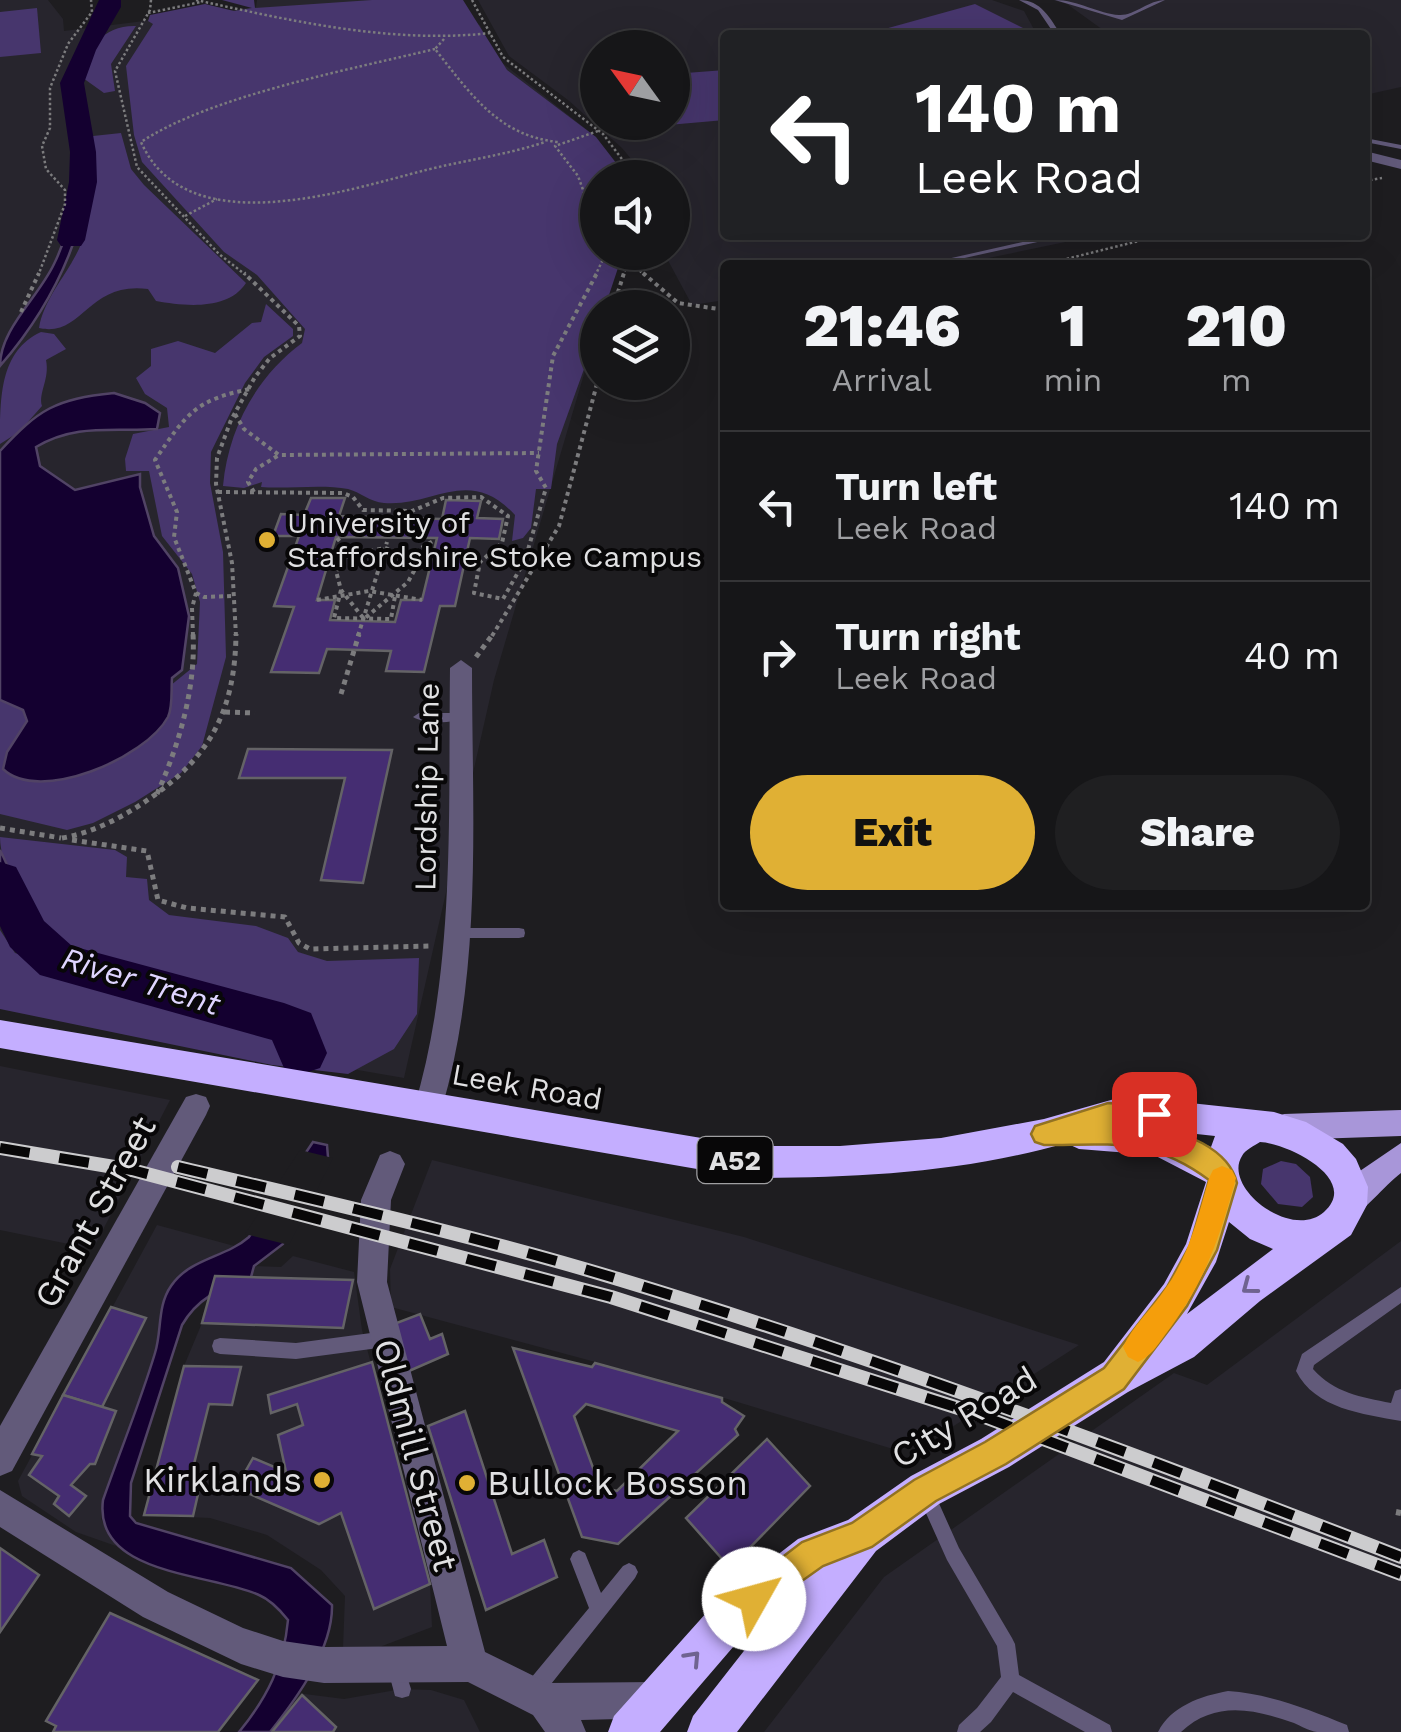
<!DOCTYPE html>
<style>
:root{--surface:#161618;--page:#1f1f21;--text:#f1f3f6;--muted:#9e9fa2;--line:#353537;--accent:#e0b034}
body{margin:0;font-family:"Work Sans",sans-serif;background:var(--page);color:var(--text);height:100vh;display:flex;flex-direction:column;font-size:38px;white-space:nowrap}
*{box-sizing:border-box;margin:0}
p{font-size:32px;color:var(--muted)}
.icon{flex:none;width:55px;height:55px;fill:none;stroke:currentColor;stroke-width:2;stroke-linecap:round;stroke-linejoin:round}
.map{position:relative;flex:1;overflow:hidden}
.details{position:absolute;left:720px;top:260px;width:650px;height:650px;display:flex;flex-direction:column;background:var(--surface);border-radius:10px;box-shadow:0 10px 40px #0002,0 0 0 2px var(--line)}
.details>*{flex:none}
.top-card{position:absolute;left:720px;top:30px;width:650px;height:210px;border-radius:10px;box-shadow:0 10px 40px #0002,0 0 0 2px var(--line);background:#202124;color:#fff;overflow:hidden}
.needle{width:65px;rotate:303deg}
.fabs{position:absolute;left:580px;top:30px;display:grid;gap:20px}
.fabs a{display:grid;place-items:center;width:110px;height:110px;border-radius:50%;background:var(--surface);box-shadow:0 10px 40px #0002,0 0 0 2px var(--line);font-size:50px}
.pin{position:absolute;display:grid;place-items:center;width:85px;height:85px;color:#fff;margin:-42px;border-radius:20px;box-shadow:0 5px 15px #0006}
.me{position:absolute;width:110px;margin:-55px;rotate:52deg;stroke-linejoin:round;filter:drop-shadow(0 0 8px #0008)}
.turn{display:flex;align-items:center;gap:35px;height:210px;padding:0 30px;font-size:45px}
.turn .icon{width:130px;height:130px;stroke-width:2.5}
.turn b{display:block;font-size:70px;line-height:85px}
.eta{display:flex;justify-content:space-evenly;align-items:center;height:170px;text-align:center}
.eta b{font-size:60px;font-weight:800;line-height:70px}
.primary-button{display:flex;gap:20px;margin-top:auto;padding:20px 30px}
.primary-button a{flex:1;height:115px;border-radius:60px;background:var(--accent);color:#111;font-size:40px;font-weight:800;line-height:115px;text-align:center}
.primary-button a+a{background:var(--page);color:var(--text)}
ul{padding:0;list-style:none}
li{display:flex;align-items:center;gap:30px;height:150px;padding:0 30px;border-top:2px solid var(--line)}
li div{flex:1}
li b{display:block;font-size:38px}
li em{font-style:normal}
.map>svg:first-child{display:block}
.built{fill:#27252d;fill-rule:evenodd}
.green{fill:#47366d}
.water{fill:#140030;stroke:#514365;stroke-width:2.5}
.pier{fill:#1e1d20}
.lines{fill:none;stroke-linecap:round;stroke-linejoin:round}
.river{fill:#140030;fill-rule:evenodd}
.building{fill:#452d72;stroke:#646366;stroke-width:2.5;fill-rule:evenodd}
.path-far3{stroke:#7c7c7e;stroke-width:2.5;stroke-dasharray:2.5 2.5;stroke-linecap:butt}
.path-far2{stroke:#7c7c7e;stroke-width:4;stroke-dasharray:4 4;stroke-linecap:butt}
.path-far1{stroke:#7c7c7e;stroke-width:5;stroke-dasharray:5 5;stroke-linecap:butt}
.path{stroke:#7c7c7e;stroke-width:6;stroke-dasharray:6 6;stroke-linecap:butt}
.lane{fill:#625a7a;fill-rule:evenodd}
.street{fill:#625a7a;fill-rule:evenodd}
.primary{fill:#a896d9;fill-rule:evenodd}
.highway{fill:#c4aeff;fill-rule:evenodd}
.rail-casing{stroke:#ccccce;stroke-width:14}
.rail{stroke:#080708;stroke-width:10;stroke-dasharray:30;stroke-linecap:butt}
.oneway{stroke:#6f6390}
.route{fill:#e0b034;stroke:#927222;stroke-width:2.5}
.slow{fill:#f59e0b}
.poi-dot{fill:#e0b034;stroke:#080708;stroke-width:4}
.labels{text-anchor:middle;stroke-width:8;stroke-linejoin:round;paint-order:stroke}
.shield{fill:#080708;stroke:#9f9fa1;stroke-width:2.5}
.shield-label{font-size:28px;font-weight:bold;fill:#e0e0e2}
.poi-label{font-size:30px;fill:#e0e0e2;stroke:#080708;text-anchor:start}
.street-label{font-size:30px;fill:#e0e0e2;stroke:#080708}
.water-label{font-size:32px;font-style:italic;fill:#dfd5ff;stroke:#080708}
.near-street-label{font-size:35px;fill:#e0e0e2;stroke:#080708}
.near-poi-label{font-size:35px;fill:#e0e0e2;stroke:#080708;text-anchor:end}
</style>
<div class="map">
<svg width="1401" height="1732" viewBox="0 0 1401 1732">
<rect width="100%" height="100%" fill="#1e1d20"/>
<g class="built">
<path d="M0 0H48L63 19 64 31 256 7 257 0H401L480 25 496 58 596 137 597 330 494 680 404 1078 0 1008Z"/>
<path d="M478 0H992L1024 11 1037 35H725V235H1099L955 265H725V300L692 305 664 253 672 252V178L646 177 622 148 568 100 509 56ZM598 48H672V122H598Z"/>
<path d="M1053 0H1401V87L1365 95V35H1110L1067 4Z"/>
<path d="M0 1066 170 1100 93 1249 0 1230Z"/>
<path d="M432 1160 744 1237 1079 1345 946 1431 893 1449 681 1385 391 1307 390 1269Z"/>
<path d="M157 1225 238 1247 205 1259 171 1286 162 1305 157 1349 103 1500 101 1519 116 1546 76 1532 22 1496 18 1481Z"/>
<path d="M1401 1241V1732H764L884 1577 1174 1373 1207 1385Z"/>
<path d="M293 1256 354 1272 362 1330 430 1584 432 1627 377 1648H343L345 1596 321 1570 267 1535 210 1518 144 1515 184 1366 202 1323 215 1276 250 1277 254 1266 281 1267Z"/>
<path d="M402 1689 431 1690 464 1700 480 1732H270L297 1693 344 1699Z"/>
</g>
<g class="green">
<path d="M222 0H254L255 8 372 0H463L507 70 596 137 627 177 598 178V252L623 253 605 307 598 308 597 333 557 444 551 489H536L531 528 523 538 512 541 515 515C469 465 434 507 384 503 370 502 360 492 348 489 323 484 288 489 261 487L262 482 244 488 223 486C228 430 256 377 302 343L305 329 257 275 224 252 142 162 134 135 126 66 153 24 148 21 150 15 205 4 234 11 252 8Z"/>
<path d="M975 4 1035 34 863 35Z"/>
<path d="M37 8 41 53 0 57V12Z"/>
<path d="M136 26 111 64 115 91 104 93 83 78C85 48 104 25 136 26Z"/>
<path d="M725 70V120L634 128 632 123 672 122 673 74Z"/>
<path d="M121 133 131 169 144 185 246 283C228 311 184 306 156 301L148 289C87 281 83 338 39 328 45 292 78 265 86 229 94 199 78 166 93 136Z"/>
<path d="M266 304 293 329V336L264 357 245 383 211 452 210 483 223 552 226 657 202 746 181 773 135 802 93 823 67 830 0 814V673L128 720 197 664 200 602 192 574 162 536 149 471H126L125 459 133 434 169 427 167 408 145 394 136 378 151 366V349L178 341 215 353 252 323 261 322Z"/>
<path d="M41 332 54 334 66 349 46 360C50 379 38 393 42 406L19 432 0 444C0 396 0 351 41 332Z"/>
<path d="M0 837 115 850 127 857 126 877 147 879 149 900 169 915 256 926 288 938 298 952 327 961 419 958 417 1014 394 1049 348 1074 272 1065 0 1009V930L15 953 233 1014 284 1039 289 1049 302 1053 314 1042 311 1024 294 1014C263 1010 234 998 204 990 164 979 79 966 49 940 26 920 0 866 0 837Z"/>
<path d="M1281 1161 1296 1164 1310 1177 1313 1197 1302 1207 1278 1204 1261 1184 1263 1169Z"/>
</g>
<g class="water">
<path d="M90 180C78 251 47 312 0 366 0 329 38 298 54 264 67 238 72 210 79 182Z"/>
<path d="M114 393 145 403 160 413 157 429C113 432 76 423 36 447L40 466 75 490 140 474V487L154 536 178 568 189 616 182 670 172 678C171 690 173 707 168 717 146 758 39 804 3 769L7 752 27 721 23 710 0 700V451C39 409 55 399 114 393Z"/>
<path d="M0 850C26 902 29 939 88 959L84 985C44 972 13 949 1 906 0 890 0 867 0 850Z"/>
<path d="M313 1142 327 1145 328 1157 283 1244 254 1266 251 1277C221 1289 199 1296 182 1325L131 1483 130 1516 136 1523 291 1568 332 1605C333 1649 297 1698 270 1732H239C267 1698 284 1664 288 1620 280 1610 271 1600 259 1595 211 1573 93 1576 103 1500 120 1451 140 1403 155 1353 162 1331 157 1306 171 1286 190 1258 225 1258 249 1237Z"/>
</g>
<path class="pier" d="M300 1150 333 1158 289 1245 245 1234Z"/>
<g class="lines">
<g class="river">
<path d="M99 0H121V7L96 50 84 83 96 152 97 182 85 240 81 246H61L57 240 69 182 70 152 60 83Z"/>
<path d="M0 862 16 867 44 921 72 946 284 1003 311 1013 327 1053 320 1068 302 1074 284 1068 272 1040 40 975 10 947 0 926Z"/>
</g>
</g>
<g class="building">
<path d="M311 498H345L339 516 442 519 446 500 481 501 477 518 503 519 499 539 470 538 455 606H440L424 672 386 671 391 651 327 649 319 673 271 672 294 607 274 606 299 536H273L281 514 304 515ZM336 537 437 538 422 600H401L395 622 330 620 335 600H317Z"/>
<path d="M248 749 392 750 363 883 321 880 345 778H239Z"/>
<path d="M215 1276 353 1280 343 1328 202 1323Z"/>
<path d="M111 1307 146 1318 102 1407 63 1395Z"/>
<path d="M420 1314 430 1339 442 1334 448 1354 409 1371 394 1324Z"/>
<path d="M513 1348 592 1367 595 1363 722 1398V1402L744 1416 735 1429 738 1435 618 1544 582 1537ZM586 1404 678 1431 617 1491 600 1487 574 1416Z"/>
<path d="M372 1362 430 1584 374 1609 341 1513 319 1524 236 1488 253 1458 286 1472 278 1435 303 1425 297 1404 271 1413 268 1395Z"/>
<path d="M184 1366 241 1367 232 1405 209 1404 190 1480 201 1481 193 1516 144 1515Z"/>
<path d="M63 1395 116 1411 95 1464H90L71 1485 86 1496 69 1516 54 1504 59 1496 29 1475 42 1456 32 1454Z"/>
<path d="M465 1411 512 1554 544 1540 557 1577 486 1610 428 1426Z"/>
<path d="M767 1439 810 1486 730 1568 686 1518Z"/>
<path d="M0 1548 39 1575 0 1632Z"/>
<path d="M110 1613 258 1680 218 1732H53L56 1726 46 1721Z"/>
<path d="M302 1695 336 1727 333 1732H272Z"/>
</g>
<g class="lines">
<g class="path-far3">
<path d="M151 0 150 10 115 71 137 167 219 254 247 276"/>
<path d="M196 0C292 21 392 44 491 33"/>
<path d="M472 0 503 57 603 134 636 178"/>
<path d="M148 13 201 2"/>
<path d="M444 39 435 49C470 93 498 136 558 142"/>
<path d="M435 49C352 69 210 96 141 142 186 244 344 191 426 170 466 160 506 155 545 142"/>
<path d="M598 131 555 146 578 176 598 231"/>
<path d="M1365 181 1382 178"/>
<path d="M185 216 217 199"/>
<path d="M629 260 645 276"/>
<path d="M1002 265 1062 260 1163 235"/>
<path d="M38 276 65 204V190L46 169 42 146 50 128V88L68 44 92 12 91 0"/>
<path d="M595 276 606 253 630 256"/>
<path d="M623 276 629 258"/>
</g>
<g class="path-far2">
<path d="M643 273 678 303 725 310"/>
<path d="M613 308 624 273"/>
<path d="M21 312 39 273"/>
<path d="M235 414 244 429 279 455 539 453"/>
<path d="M218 492 343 493 353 497 363 510 412 511 443 498 481 497 508 516 502 543 480 562 474 593 503 599 525 560 546 488 536 471 553 356 597 273"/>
<path d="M254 492 248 482 256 469 279 455"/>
<path d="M337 538 351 555"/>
<path d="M385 548 408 556 414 571 408 582 364 619 341 590 336 571 351 555Z"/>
<path d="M408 556 433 541"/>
<path d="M341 590 334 618 391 619 395 596"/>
<path d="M196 593 204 597 232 596"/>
<path d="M317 600 369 591 422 600"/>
<path d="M193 636 192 608 196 593 174 537 177 512 155 460C186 415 194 400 250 389"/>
<path d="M236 636 232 563 216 484 217 458 231 420 255 377 270 358 300 336 299 326 244 273"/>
<path d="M358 636 387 542"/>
<path d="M492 636 559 526 598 380"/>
</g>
<g class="path-far1">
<path d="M476 657 493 634"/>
<path d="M341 694 359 634"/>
<path d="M225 712 255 713"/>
<path d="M157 794C179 745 196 688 193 634"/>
<path d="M0 828 61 838"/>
<path d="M62 838C92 833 121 818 146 801 210 758 235 711 236 634"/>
<path d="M72 840 147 851 158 900 187 908 285 917 299 943 310 949 431 946"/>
</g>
<path class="path" d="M1396 1512 1401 1513"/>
<g class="lane">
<path d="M1019 0C1041 0 1050 18 1061 35H1055L1038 10Z"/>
<path d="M1055 0C1078 0 1099 14 1119 15 1134 16 1149 0 1165 0L1122 20Z"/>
<path d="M1365 138 1401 145V149L1365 142Z"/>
<path d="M1054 235H1069L951 261 947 259Z"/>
<path d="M419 713H459L465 717C454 724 424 724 413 717Z"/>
<path d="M457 928H519L524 929 525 933 524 937 519 938H457L452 937 451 933 452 929Z"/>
<path d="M1401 1287V1303L1314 1365 1313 1369C1334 1393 1361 1397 1391 1403L1395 1391 1401 1389V1421C1363 1414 1315 1409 1296 1371L1302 1354Z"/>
<path d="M386 1331 392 1334 394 1339 392 1344 386 1347 296 1359 220 1354 214 1352 212 1346 214 1340 220 1338 296 1343Z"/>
<path d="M927 1487 933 1490 959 1548 1012 1638 1015 1644 1019 1675 1110 1725 1112 1732H1085L1013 1692 991 1722 980 1732H957L959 1725 977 1708 1001 1677 997 1646 947 1560 921 1502 918 1496 921 1490Z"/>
<path d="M579 1550 585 1553 601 1593 623 1566 629 1563 635 1566 638 1572 635 1578 540 1698 533 1700 526 1698 524 1691 526 1684 589 1608 570 1559 573 1553Z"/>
<path d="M396 1657 402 1660 411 1689 409 1696 402 1698 395 1696 387 1666 390 1660Z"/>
<path d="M1228 1691C1270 1694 1308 1709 1347 1725L1349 1732C1339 1732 1327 1732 1317 1732 1309 1731 1301 1726 1294 1723 1254 1709 1215 1700 1181 1732H1158C1171 1706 1201 1696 1228 1691Z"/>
</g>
<g class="street">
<path d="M1365 151 1401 160V169L1365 160Z"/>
<path d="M461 660 472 668C472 814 483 967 442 1108L438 1117 428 1120 418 1117 414 1108C456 968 448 814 450 668Z"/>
<path d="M196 1094 206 1097 210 1106 206 1115 12 1471 0 1476V1426L186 1097Z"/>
<path d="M390 1151 400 1155 405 1164 391 1200 387 1282 485 1652 548 1683 656 1682 669 1687 674 1700 669 1713 656 1718 581 1720 586 1732H545L533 1715 468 1682 324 1683 283 1677 241 1664 143 1617 0 1527V1490L168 1592 243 1628 283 1641 324 1647 447 1646 357 1282 361 1200 380 1155Z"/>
</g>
<g class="primary">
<path d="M1401 1110V1136L1284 1140 1274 1136 1270 1127 1274 1118 1284 1114Z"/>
<path d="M1401 1143V1173C1385 1185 1362 1214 1347 1220L1336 1216 1332 1206 1354 1175Z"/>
</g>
<path class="highway" d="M0 1020 749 1146H840L941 1138 1044 1119 1125 1096 1274 1112 1306 1122 1343 1144 1356 1159 1368 1187 1367 1205 1351 1235 1260 1301 1194 1357 1128 1392 1009 1467 939 1504 876 1551 737 1732H687L693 1716 779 1606 746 1632 660 1732H608L614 1716 716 1602 798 1539 848 1520 911 1476 981 1439 1104 1362 1164 1284 1186 1244 1206 1182 1154 1155 1079 1149 1066 1143C962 1173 856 1178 749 1178L0 1048ZM1178 1132 1215 1136 1211 1147ZM1260 1142C1287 1143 1361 1179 1324 1212 1291 1241 1222 1187 1242 1156 1245 1150 1254 1146 1260 1142ZM1229 1222 1250 1239 1273 1249 1187 1314 1216 1262Z"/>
<defs>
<g id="rail">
<path d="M0 1148 132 1170 611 1297 974 1413 1401 1574"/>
<path d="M178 1167C325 1202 473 1235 618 1279 883 1359 1142 1457 1401 1557"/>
</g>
</defs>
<use href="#rail" class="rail-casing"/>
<use href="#rail" class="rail"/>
</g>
<defs><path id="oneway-chevron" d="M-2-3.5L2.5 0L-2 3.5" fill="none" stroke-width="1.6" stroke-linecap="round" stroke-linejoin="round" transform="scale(2.5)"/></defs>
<g class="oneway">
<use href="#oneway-chevron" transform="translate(1249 1287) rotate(143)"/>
<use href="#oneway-chevron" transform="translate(693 1658) rotate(-47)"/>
</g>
<path class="route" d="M1108 1103 1163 1106 1167 1114 1163 1122 1150 1126C1182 1131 1229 1148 1237 1183L1217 1250 1187 1306 1124 1389 1006 1464 936 1501 872 1547 823 1566 754 1615 742 1610 738 1599 742 1588 802 1542 852 1523 914 1480 985 1442 1104 1368 1167 1287 1190 1245 1209 1180C1152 1137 1111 1145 1044 1145L1035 1142 1031 1134 1035 1126Z"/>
<path class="slow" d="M1222 1166 1232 1170 1236 1178C1219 1240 1204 1284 1165 1335 1157 1346 1151 1356 1138 1362L1128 1357 1123 1347C1133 1325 1152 1309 1165 1289 1189 1256 1198 1217 1209 1178L1213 1170Z"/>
<g class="poi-dot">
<circle cx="267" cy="540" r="10"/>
<circle cx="322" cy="1480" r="10"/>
<circle cx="467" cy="1483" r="10"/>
</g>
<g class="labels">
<rect class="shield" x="697.5" y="1137" width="75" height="46" rx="8"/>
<g class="shield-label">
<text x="735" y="1170">A52</text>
</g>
<g class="poi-label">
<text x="287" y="533">University of<tspan x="287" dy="34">Staffordshire Stoke Campus</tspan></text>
</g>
<g class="street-label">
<text transform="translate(427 787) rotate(-89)" y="10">Lordship Lane</text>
<text transform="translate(527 1087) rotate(10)" y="10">Leek Road</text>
</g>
<g class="water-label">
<text transform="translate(141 981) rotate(17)" y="11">River Trent</text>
</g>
<g class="near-street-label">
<text transform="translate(95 1212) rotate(-61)" y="12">Grant Street</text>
<text transform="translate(964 1417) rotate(-31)" y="12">City Road</text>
<text transform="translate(416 1455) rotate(75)" y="12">Oldmill Street</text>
</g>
<g class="near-poi-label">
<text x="302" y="1492">Kirklands</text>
<text x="487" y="1495" text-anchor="start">Bullock Bosson</text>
</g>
</g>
</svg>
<div class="fabs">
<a><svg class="needle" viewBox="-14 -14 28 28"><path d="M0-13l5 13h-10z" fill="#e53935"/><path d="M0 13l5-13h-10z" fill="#9e9fa2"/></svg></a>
<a><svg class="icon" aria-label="sound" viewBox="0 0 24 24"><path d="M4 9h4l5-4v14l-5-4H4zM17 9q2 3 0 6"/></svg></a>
<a><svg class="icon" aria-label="layers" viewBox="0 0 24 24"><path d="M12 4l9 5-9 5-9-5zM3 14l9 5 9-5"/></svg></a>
</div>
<div class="pin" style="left:1154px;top:1114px;background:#d93025"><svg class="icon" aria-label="arrive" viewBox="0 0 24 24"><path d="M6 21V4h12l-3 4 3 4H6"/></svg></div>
<svg class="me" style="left:754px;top:1599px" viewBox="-20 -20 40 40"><circle r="19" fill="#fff"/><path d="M0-13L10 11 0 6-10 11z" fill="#e0b034"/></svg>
<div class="top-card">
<div class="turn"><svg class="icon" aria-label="left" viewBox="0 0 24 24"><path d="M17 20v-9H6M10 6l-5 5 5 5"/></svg><div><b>140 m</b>Leek Road</div></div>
</div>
<section class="details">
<div class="eta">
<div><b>21:46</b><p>Arrival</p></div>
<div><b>1</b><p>min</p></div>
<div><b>210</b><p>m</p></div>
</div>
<ul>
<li><svg class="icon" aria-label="left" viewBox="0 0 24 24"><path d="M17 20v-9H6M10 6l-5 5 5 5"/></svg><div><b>Turn left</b><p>Leek Road</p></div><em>140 m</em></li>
<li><svg class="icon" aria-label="right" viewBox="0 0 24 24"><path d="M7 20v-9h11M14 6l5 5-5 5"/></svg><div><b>Turn right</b><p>Leek Road</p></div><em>40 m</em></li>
</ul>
<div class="primary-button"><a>Exit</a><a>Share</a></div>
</section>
</div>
